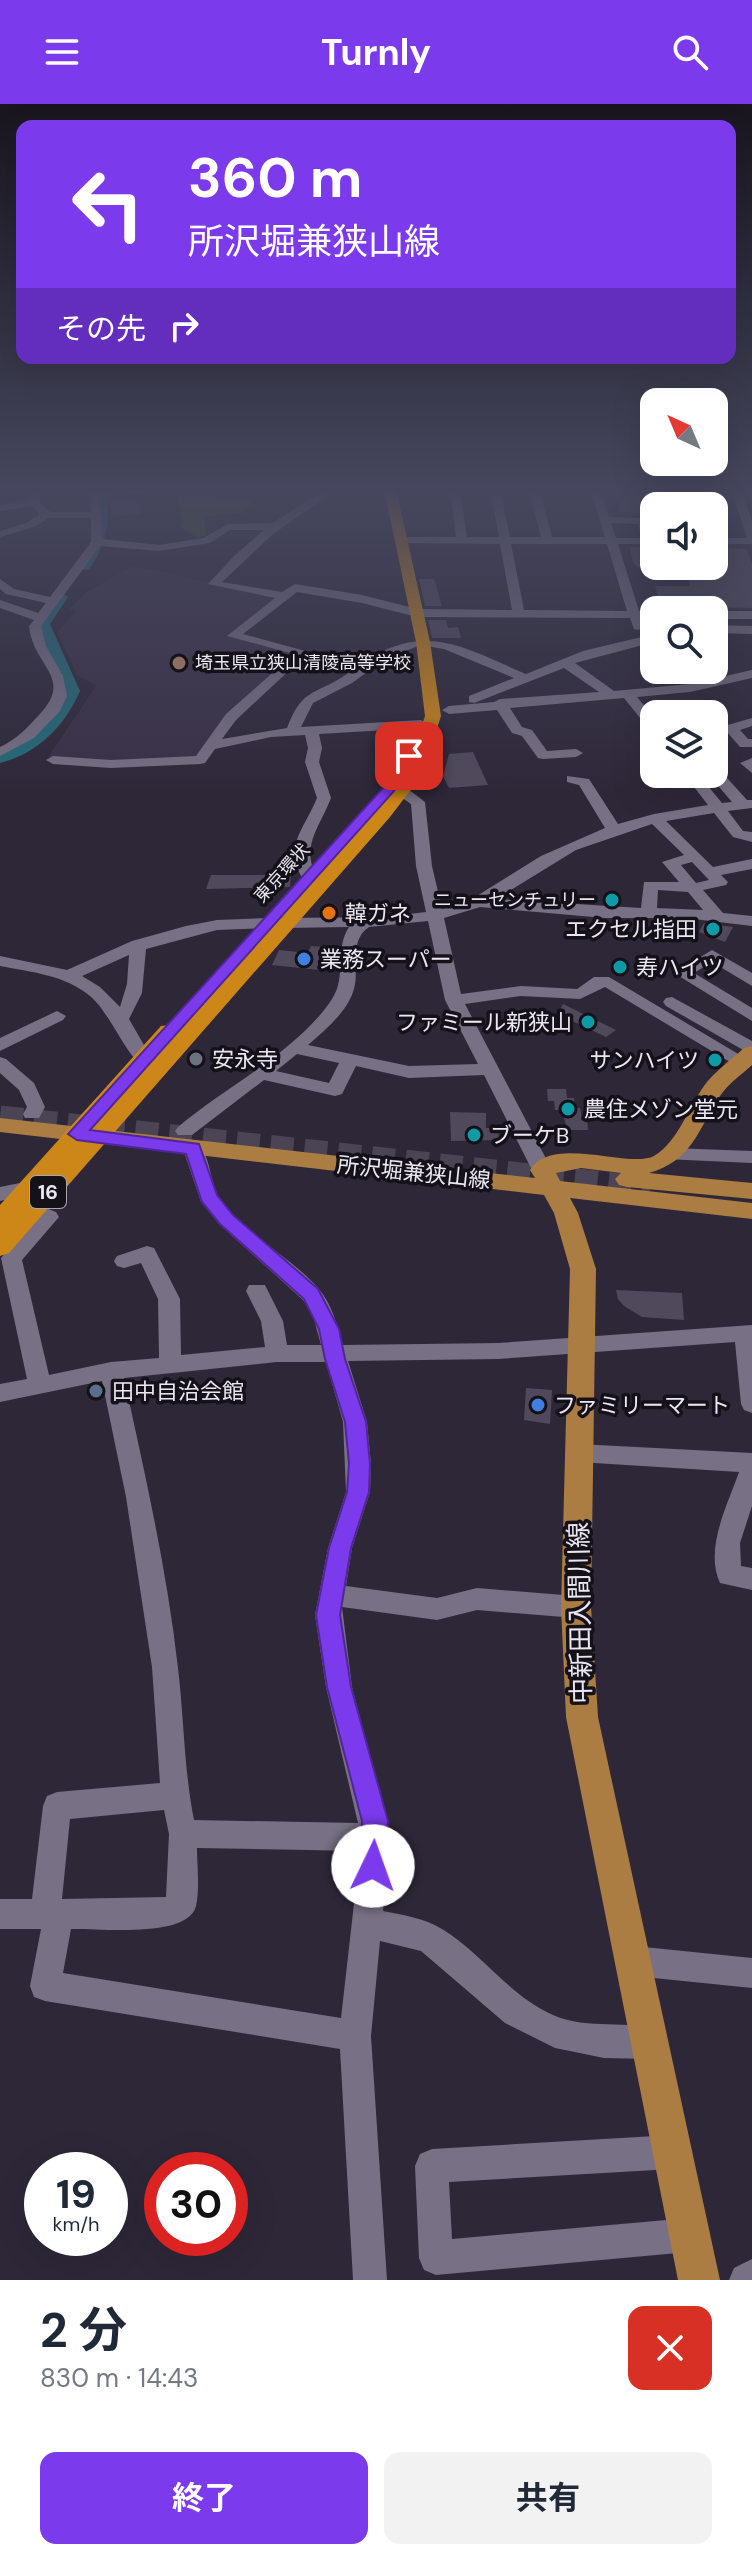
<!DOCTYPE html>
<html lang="ja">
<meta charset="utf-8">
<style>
:root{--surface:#fff;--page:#f2f2f3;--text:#1f2937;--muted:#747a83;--accent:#7c3aed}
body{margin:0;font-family:"DM Sans","Noto Sans JP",sans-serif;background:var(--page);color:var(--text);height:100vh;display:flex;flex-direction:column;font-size:30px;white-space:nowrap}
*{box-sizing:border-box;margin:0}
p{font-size:26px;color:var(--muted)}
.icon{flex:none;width:44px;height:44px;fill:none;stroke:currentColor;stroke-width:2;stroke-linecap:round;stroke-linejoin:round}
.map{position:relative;height:2176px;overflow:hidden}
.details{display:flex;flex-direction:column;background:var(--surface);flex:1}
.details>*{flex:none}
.top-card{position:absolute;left:16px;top:16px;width:720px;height:244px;border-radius:16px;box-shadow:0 8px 32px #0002;background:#7c3aed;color:#fff;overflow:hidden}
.needle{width:52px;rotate:316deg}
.fabs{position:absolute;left:640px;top:284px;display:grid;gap:16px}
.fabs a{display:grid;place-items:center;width:88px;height:88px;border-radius:16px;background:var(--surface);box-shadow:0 8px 32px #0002;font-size:40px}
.speed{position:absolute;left:24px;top:2048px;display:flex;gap:16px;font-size:40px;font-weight:700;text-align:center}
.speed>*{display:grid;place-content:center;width:104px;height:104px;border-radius:50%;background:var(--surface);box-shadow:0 8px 32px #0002;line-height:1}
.speed small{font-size:20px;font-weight:400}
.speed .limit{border:12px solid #d22;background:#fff;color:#111}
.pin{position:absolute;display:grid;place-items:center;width:68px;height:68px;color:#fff;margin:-34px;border-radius:16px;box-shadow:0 4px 12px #0006}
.me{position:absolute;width:88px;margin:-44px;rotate:3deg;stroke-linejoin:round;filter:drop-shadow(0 0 6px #0008)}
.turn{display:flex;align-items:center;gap:28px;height:168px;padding:0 40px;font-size:36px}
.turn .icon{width:104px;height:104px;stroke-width:2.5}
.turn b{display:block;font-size:56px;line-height:68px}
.then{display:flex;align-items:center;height:76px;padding:0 40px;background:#0003;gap:16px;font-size:30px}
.round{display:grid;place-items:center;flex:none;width:84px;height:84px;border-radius:16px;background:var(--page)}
.overview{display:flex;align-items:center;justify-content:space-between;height:136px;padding:0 40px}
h1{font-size:48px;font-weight:700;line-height:60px}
.button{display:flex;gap:16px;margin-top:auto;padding:16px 40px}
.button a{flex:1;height:92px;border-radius:16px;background:var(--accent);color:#fff;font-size:32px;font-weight:700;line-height:92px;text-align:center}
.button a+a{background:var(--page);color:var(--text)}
header{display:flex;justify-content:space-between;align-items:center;height:104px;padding:0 40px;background:var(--accent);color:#fff;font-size:36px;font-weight:700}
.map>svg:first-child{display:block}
.built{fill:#393046}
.green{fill:#445821}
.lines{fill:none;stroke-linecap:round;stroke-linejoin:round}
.river{fill:#246a79;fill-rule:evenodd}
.building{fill:#50495c}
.major-tunnel{stroke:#4a4454;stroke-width:23;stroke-dasharray:23 11;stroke-linecap:butt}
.minor{fill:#787084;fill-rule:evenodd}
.major{fill:#ab7d43;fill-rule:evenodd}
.highway{fill:#cd8618;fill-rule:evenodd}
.route{fill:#7c3aed;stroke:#51269a;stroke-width:2}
.education-dot{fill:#8d6e63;stroke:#141119;stroke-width:3}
.culture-dot{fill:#0f9aa8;stroke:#141119;stroke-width:3}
.food-dot{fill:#e8710a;stroke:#141119;stroke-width:3}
.shop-dot{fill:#3f7fe0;stroke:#141119;stroke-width:3}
.worship-dot{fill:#6b7280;stroke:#141119;stroke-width:3}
.service-dot{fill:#5c6f8a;stroke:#141119;stroke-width:3}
.labels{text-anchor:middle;stroke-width:7;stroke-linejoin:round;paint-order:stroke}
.far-poi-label{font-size:18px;fill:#ebe6f2;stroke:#141119;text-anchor:start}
.far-street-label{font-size:18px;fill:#ebe6f2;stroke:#141119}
.shield{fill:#141119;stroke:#aaa6b1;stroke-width:2}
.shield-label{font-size:20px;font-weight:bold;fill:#ebe6f2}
.poi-label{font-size:22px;fill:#ebe6f2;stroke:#141119;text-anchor:start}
.street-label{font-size:22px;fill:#ebe6f2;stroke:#141119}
.near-street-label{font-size:26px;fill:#ebe6f2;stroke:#141119}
</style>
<header><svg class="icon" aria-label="menu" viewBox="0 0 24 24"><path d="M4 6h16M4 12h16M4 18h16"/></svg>Turnly<svg class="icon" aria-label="search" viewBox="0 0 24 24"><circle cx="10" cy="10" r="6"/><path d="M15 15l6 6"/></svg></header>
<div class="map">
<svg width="752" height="2176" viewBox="0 0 752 2176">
<rect width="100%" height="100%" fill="#2e2738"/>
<path class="built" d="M133 462 265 490 277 497 230 533 300 547 200 652 111 659 48 653 96 582 77 571 57 528 76 507 69 505 88 487Z"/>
<path class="green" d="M178 385H226V389H212L215 397 232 394 253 397 242 409 204 413 206 431 198 434 180 423 183 417 176 390Z"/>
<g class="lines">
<g class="river">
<path d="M93 385H107C109 418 109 438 89 465L84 466 77 462 93 434Z"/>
<path d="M60 488 68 493 50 520 80 587C65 622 37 650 0 659V647C30 633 49 618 62 587L34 520 55 490Z"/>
</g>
</g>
<g class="building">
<path d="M614 385H643L653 409 620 408Z"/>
<path d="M139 396 140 410 112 412 111 398Z"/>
<path d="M630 443H654V464L638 463 633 458Z"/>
<path d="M730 444 747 445 752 460V504L661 502 655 482H690L685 462H729L723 447Z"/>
<path d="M419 475H434L442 502H425Z"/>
<path d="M428 516H446L448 524 458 523 461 534H432Z"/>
<path d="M473 648 488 681 449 684 443 672 449 650Z"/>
<path d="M211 771H291L290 783 206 785Z"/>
<path d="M704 819 733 823 725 838 699 828Z"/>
<path d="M311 842 337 844 328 867 272 861 279 846 308 849Z"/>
<path d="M563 900 616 926 606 933 558 910Z"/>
<path d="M547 985H566L567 994H574L575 1004H580L582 1014H587L588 1026H568L561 1006H555L554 997H548Z"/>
<path d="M450 1008 486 1009V1024H498L499 1036 451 1037Z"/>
<path d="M616 1186 682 1189 684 1216 642 1213 624 1202 618 1195Z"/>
<path d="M526 1284 552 1286 550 1320 524 1316Z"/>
</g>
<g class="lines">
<path class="major-tunnel" d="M0 1013 650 1084"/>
<g class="minor">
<path d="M33 385H43L39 397 50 408H91L90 385H156L151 389 100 392 102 435 159 441 203 434 228 420 273 419 325 385H338L273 430 222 478 282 488 295 480 362 491 417 505 512 506 500 440 401 439 395 436 401 433H456L450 385H460L467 433H499L490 385H500L510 433H541L529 385H539L552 433H605L590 385H600L609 413 642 414 647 417 654 440H618L639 507H654V515H642L644 522 638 526 634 525 630 514 417 513 362 499 297 488 243 530 309 548 236 616 222 635 287 624C302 585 312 592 344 572 354 566 364 557 375 551 432 520 471 547 526 570L583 547 654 530V538L575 559 614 587 690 580 752 566V574L690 588 637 593 654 613V626L649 625 624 594 510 604 522 623 532 626 547 647 576 645 583 649 576 653 543 655 538 654 522 632 512 629 497 606 449 610 442 606 449 602 494 598 500 595 599 588 564 564 474 599 469 598V592L514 574 444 545 420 541 384 556 352 579 313 599 301 623 421 616 428 620 421 624 319 630 322 644 319 658 331 694C320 723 299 744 318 774L310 779 304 777C282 743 304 726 317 694L305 658 308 644 305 631 271 633 215 645 205 659 200 660 111 664 53 660 46 656 53 652 111 656 196 652 226 610 294 550 227 532 275 494 208 480 235 451 264 426H230L210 439 159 447 100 442 41 522 46 542 63 572 67 592 60 607 34 634 0 652V643C17 635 26 625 39 611 75 573 33 563 29 522L34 516 0 504V496L38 509 46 499 6 490 0 485V475L14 485 50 493 91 438V414H49L34 423 0 433V427L26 419 40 410 32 402 0 407V401L29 396ZM611 419 638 420 642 434H616ZM511 440H607L627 507 524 506Z"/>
<path d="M731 385H741L752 417V440H714V434H747Z"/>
<rect x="714" y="507" width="38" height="8"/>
<path d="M714 521 752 522V530L714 529Z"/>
<path d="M752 614V622L740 626 748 635H752V643H740L728 629 714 633V625Z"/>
<path d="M752 654V669L740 659Z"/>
<path d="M714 664 719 665 747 696H752V704L728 707 743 727 752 728V738L733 733 714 709 666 717 713 763 752 755V765L721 771 728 778 726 781 703 786 723 809 752 812V822L685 814H605L480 803 444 814 461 890 521 882 577 885 594 873H609L750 957 741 963 735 961 605 883 580 895 521 892 465 900 552 1066 542 1073 532 1066 484 971 409 974 356 962 342 990 335 992 264 976 192 1031H178L175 1027 178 1023C226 982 298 947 332 895 347 873 334 846 349 823L284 824 276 820 269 824 217 826 146 845 142 889 129 915 152 955 143 961C129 957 109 907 90 892 65 871 31 868 0 862V852L67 866 132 837 186 822 217 816 269 814 276 818 284 814 383 813 426 808 416 762 411 700 398 691 384 688V682L408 685 425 698 432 762 442 805 472 795 541 752 605 724 579 681 567 678V672L589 675 618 720 654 710 708 701 684 670H698L722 699 732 698 708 670H714ZM652 720 684 751 662 758 679 778H644L641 804 496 795 576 746ZM692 758 709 776 696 779 681 761ZM658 786 688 788 703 806 657 804ZM428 817 445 896 478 960 409 962 308 941C324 927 346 909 353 888 361 866 347 838 369 823ZM129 851 127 880 120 903 100 883 82 872ZM297 950 339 959 329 979 276 967Z"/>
<path d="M712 846 752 869V882L712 858 694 869 752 904V917L674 869Z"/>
<path d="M672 893 752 937V951L666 902 663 898 666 894Z"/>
<path d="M57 907 66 912 63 916 0 947V934Z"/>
<path d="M0 953 6 955 34 979 45 1003 39 1014H25L23 1010 27 1003 19 986 0 969Z"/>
<path d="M193 1039C211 1044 209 1077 218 1092 242 1130 289 1151 318 1184 332 1200 337 1221 343 1241L499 1239 752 1221V1309L744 1306 741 1300 735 1238 499 1255 348 1257 367 1318 371 1360 370 1388 352 1444 346 1482 437 1494 477 1484 576 1492 585 1495 589 1503 585 1511 576 1514 477 1506 437 1516 342 1503 352 1583 390 1733 383 1807C403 1811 424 1814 442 1825 482 1849 509 1892 553 1911 589 1927 628 1914 661 1928L666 1939 661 1950 650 1955 604 1954 555 1944 505 1919 421 1847 380 1837 371 1932 387 2176H353L340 1945 45 1897 34 1893 30 1882 41 1825H0V1795H32L43 1702 47 1692 57 1688 160 1679 152 1563 126 1393 102 1277 0 1298V1280L27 1275 1 1154 35 1115 23 1106 33 1099 56 1108 59 1113 22 1156 49 1271 111 1258 159 1254 158 1195 141 1159 124 1164 117 1162 114 1157 117 1152 147 1142 154 1144 180 1195 181 1251 265 1243 261 1217 246 1187 249 1181H265L283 1217 287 1241H321L312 1208 303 1196 219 1120 201 1098 183 1045ZM277 1258H326L343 1318 346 1388 328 1444 315 1511 326 1583 358 1719 194 1716C184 1666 184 1614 178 1564 167 1466 145 1370 124 1274ZM164 1706 169 1730 166 1793 62 1795 70 1715ZM197 1744 360 1747 341 1914 63 1869 71 1825C99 1824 188 1835 196 1802 200 1784 197 1762 197 1744Z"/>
<path d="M671 1044 752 1047V1059L664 1055 661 1050Z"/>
<path d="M30 1077 40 1084 37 1089 0 1097V1083Z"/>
<path d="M578 1340 752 1349V1402L740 1439 741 1462 752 1464V1486L720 1479C704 1445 728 1400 739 1368L578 1358 570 1356 566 1349 570 1342Z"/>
<path d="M634 1842 752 1854V1884L634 1872 623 1868 619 1857 623 1846Z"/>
<path d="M673 2031 685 2036 690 2048 685 2060 673 2065 449 2078 452 2135 689 2114 701 2119 706 2131 701 2143 689 2148 436 2171 424 2166 419 2154 415 2062 420 2050 432 2045Z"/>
<path d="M752 2155V2176H729L734 2164Z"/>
</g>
<path class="major" d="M752 942V961C741 971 728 980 720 992 697 1027 693 1056 649 1069L752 1079V1095L627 1083 619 1081 615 1075 621 1069 581 1064 556 1069 560 1077 752 1099V1115L570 1094 578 1109 596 1165 591 1503 598 1613 720 2176H678L566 1613 561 1503 570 1165 554 1109 544 1091 0 1028V1014L535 1074 530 1066C552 1030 629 1065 654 1052 677 1039 689 1003 704 982 714 968 731 956 744 944Z"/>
<path class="highway" d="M384 385H396L430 538 441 612 422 671 390 713 9 1149 0 1152V1101L161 922 169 921 179 927 378 705 405 670 425 612 416 538Z"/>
</g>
<linearGradient id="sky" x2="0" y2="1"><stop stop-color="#19151f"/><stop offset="0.56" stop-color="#46475e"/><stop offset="1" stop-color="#46475e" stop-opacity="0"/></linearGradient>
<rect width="752" height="690" fill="url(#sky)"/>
<path class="route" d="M405 649 416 652 394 687 90 1026 199 1040 217 1091 233 1111 318 1185 339 1225 345 1255 366 1318 370 1360 369 1388 351 1444 340 1511 351 1583 388 1717 386 1762 382 1771 373 1775 364 1771 360 1762 362 1717 327 1583 316 1511 329 1444 347 1388 349 1360 345 1318 325 1255 319 1225 304 1195 220 1120 202 1098 186 1050 77 1036 68 1030 384 683Z"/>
<circle class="education-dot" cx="179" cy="559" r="8"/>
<g class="culture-dot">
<circle cx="612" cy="796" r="8"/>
<circle cx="713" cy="825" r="8"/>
<circle cx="620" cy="863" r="8"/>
<circle cx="588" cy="918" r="8"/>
<circle cx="715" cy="956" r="8"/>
<circle cx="568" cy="1005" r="8"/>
<circle cx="474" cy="1031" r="8"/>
</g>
<circle class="food-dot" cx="329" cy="809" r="8"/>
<g class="shop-dot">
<circle cx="304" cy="855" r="8"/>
<circle cx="538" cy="1301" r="8"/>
</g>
<circle class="worship-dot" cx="196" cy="955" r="8"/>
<circle class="service-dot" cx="96" cy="1287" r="8"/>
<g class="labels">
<g class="far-poi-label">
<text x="195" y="565">埼玉県立狭山清陵高等学校</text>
<text x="596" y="802" text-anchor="end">ニューセンチュリー</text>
</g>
<g class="far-street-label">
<text transform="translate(282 769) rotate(-48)" y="6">東京環状</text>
</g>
<rect class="shield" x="30" y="1072" width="36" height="32" rx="6"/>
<g class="shield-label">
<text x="48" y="1095">16</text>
</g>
<g class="poi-label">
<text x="345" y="817">韓ガネ</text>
<text x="697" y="833" text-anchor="end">エクセル指田</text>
<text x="320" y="863">業務スーパー</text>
<text x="636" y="871">寿ハイツ</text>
<text x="572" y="926" text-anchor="end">ファミール新狭山</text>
<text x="212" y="963">安永寺</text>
<text x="699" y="964" text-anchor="end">サンハイツ</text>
<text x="584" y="1013">農住メゾン堂元</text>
<text x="490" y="1039">ブーケB</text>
<text x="112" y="1295">田中自治会館</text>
<text x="554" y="1309">ファミリーマート</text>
</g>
<g class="street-label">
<text transform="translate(414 1068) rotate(6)" y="8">所沢堀兼狭山線</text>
</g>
<g class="near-street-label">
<text transform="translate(580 1509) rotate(-91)" y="9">中新田入間川線</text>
</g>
</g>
</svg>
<div class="fabs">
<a><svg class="needle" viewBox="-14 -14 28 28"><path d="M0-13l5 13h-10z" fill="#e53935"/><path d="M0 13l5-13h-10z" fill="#747a83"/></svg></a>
<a><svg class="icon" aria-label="sound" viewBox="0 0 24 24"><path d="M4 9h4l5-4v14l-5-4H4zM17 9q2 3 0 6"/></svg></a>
<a><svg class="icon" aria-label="search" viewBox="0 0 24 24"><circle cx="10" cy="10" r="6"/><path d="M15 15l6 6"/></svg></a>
<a><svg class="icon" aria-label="layers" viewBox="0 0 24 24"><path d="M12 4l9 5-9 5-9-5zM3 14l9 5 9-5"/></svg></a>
</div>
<div class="speed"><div>19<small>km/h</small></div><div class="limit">30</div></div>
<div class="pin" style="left:409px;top:652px;background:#d93025"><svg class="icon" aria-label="arrive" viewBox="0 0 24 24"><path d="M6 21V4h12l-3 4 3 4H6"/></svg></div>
<svg class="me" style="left:373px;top:1762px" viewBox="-20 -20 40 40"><circle r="19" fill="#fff"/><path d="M0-13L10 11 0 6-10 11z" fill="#7c3aed"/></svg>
<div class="top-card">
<div class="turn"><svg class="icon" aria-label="left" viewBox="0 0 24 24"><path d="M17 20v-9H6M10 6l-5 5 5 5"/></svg><div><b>360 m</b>所沢堀兼狭山線</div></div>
<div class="then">その先<svg class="icon" aria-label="right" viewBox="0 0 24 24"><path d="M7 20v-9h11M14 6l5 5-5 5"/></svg></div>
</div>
</div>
<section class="details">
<div class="overview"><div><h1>2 分</h1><p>830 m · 14:43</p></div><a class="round" style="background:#d93025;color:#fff"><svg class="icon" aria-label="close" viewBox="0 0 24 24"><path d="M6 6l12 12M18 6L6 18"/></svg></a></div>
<div class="button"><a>終了</a><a>共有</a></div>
</section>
